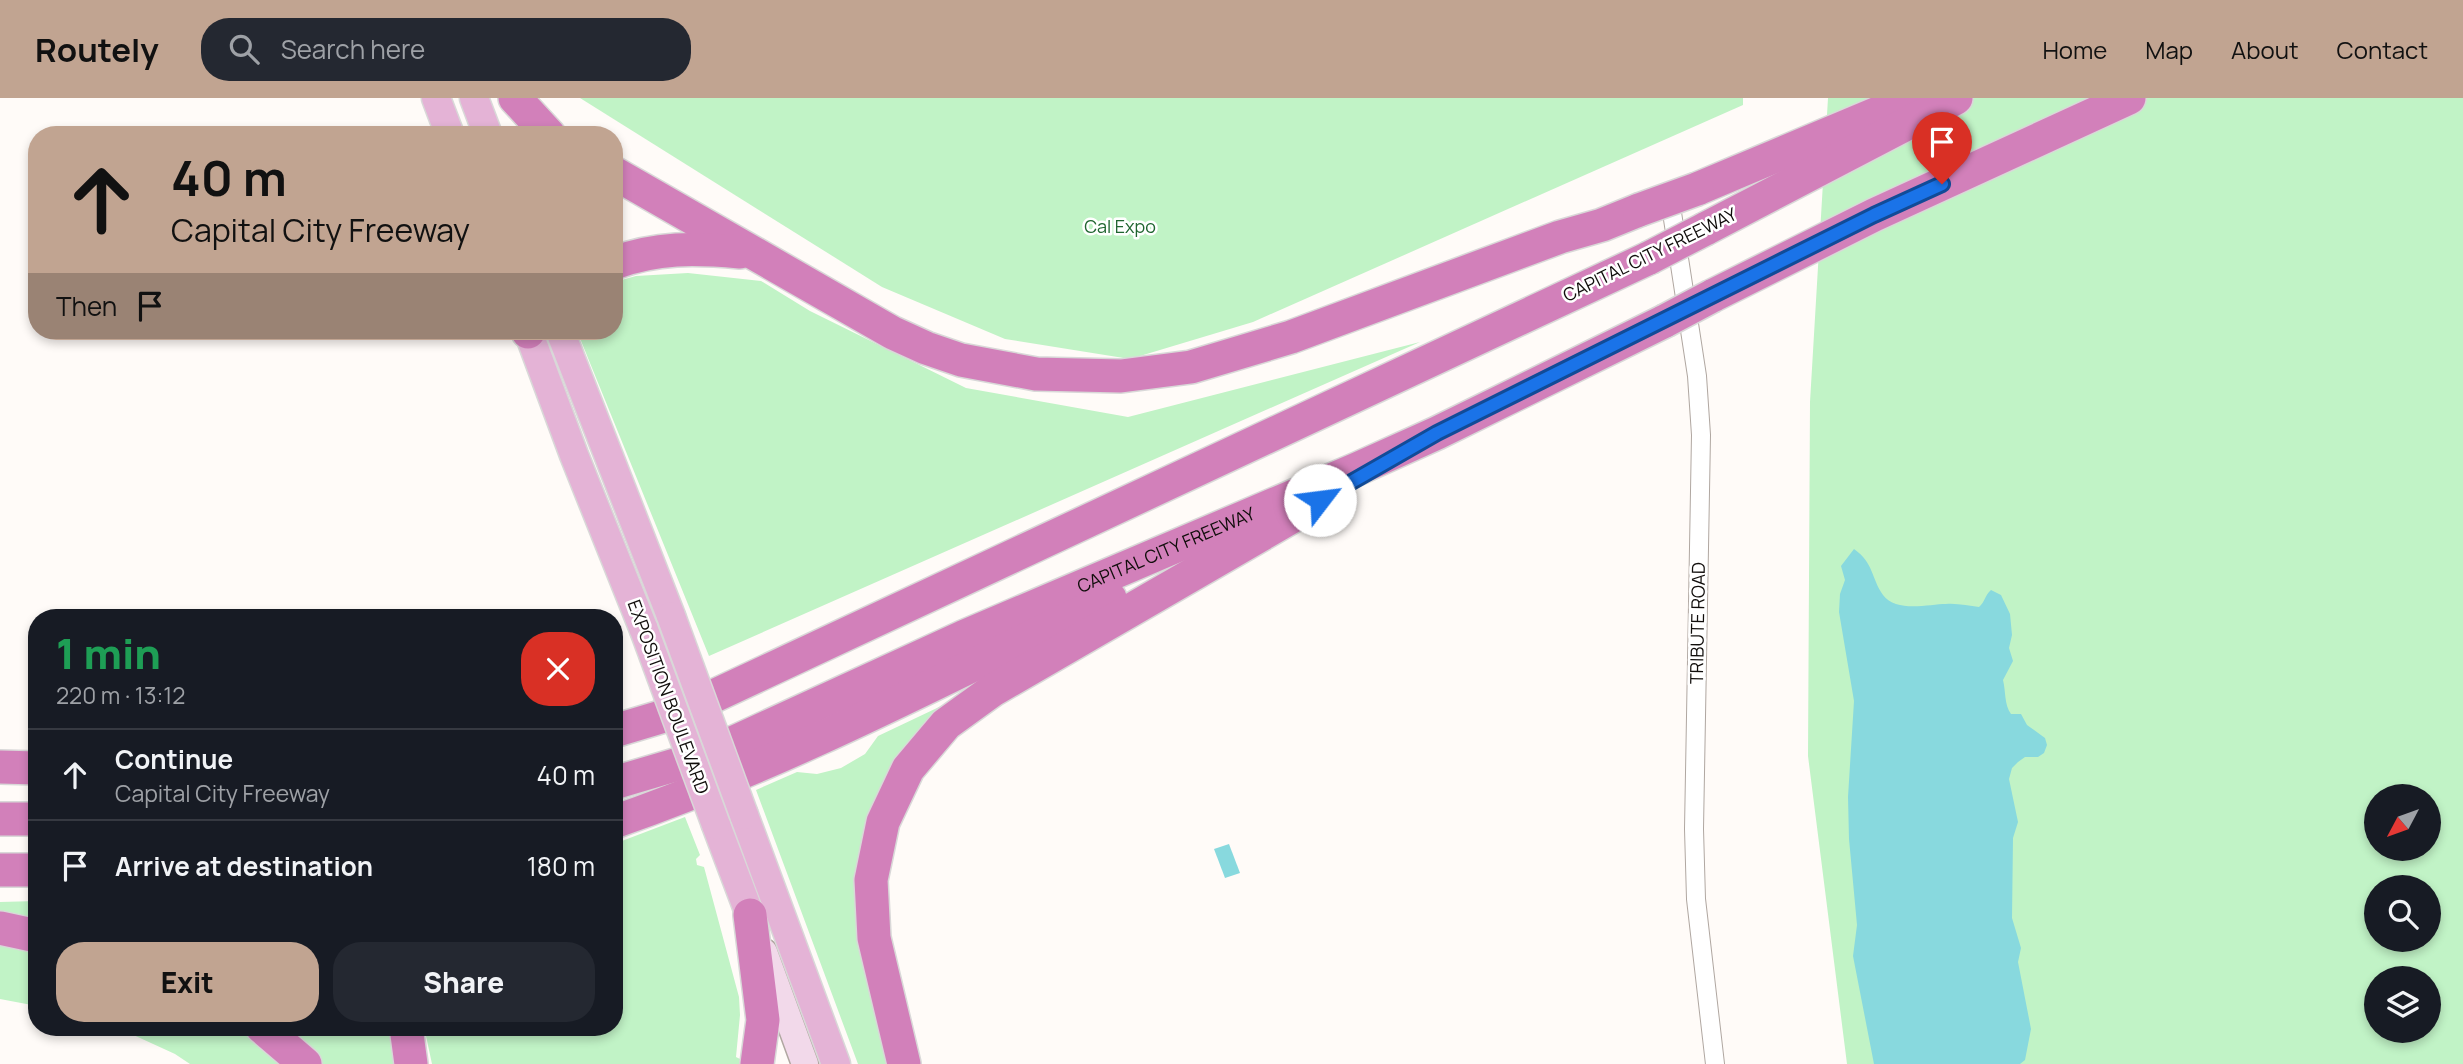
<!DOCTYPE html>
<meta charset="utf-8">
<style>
:root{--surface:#171b24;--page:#242831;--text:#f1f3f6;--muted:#9ea1a6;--line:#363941;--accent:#c1a491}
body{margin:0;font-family:Manrope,sans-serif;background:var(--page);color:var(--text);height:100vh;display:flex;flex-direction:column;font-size:26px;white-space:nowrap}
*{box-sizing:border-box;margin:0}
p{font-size:23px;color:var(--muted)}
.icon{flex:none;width:38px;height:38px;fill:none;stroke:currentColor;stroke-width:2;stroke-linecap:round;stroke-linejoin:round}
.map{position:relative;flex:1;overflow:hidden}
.drawer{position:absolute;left:28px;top:511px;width:595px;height:427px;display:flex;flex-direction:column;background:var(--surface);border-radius:28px;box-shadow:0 4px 10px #0003}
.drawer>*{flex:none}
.banner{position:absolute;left:28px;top:28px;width:595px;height:214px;border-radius:28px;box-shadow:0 4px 10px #0003;background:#c1a491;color:#111;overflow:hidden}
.needle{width:46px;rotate:229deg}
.buttons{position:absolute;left:2364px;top:686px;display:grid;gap:14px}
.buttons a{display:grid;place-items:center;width:77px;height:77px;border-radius:50%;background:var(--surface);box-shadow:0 4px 10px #0003;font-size:35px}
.pin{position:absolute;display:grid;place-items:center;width:60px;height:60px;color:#fff;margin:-72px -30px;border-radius:50% 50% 50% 0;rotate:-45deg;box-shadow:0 0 7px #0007}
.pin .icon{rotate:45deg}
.me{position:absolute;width:77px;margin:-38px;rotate:60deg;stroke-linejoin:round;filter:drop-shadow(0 0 5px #0008)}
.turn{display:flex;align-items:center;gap:24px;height:147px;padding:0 28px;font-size:32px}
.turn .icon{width:91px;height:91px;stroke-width:2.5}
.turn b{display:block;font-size:49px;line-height:60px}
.then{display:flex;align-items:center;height:66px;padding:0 28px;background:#0003;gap:14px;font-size:26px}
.round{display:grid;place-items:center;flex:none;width:74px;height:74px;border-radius:28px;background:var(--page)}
.head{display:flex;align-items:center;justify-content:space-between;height:119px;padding:0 28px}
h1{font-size:42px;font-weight:800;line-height:52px;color:#1e9e55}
.primary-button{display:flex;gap:14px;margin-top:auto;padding:14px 28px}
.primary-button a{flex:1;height:80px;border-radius:28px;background:var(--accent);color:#111;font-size:28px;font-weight:800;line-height:80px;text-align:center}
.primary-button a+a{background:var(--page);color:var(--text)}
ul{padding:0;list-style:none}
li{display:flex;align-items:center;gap:21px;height:91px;padding:0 28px;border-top:2px solid var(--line)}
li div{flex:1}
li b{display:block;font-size:26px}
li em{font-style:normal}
header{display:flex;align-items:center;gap:42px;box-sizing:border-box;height:98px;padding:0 35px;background:var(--accent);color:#111}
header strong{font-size:33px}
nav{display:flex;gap:38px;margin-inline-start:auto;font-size:24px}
.search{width:490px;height:63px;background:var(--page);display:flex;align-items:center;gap:18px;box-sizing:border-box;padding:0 24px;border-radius:28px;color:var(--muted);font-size:26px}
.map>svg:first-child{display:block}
.green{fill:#c1f3c6;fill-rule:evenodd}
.water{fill:#88d9de}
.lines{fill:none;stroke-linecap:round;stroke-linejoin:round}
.minor-casing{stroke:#b0a7a1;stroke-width:20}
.secondary-casing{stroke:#b0a7a1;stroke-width:29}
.primary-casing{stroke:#d9d8d8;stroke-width:31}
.motorway-casing{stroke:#d9d8d8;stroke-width:36}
.minor{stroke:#fff;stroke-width:18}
.secondary{stroke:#f2d9ea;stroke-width:26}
.primary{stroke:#e4b3d6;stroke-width:28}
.motorway{stroke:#d280ba;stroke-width:33}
.primary-bridge-casing{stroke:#d9d8d8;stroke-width:31;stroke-linecap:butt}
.motorway-bridge-casing{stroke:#d9d8d8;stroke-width:36;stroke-linecap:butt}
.primary-bridge{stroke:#e4b3d6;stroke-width:28}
.motorway-bridge{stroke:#d280ba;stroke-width:33}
.route-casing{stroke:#114b97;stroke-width:18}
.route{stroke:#1a73e8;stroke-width:12}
.labels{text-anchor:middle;stroke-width:5;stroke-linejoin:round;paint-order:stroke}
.park-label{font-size:18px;fill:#1f652f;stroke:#fff}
.street-label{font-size:18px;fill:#100d0b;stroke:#fff}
</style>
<header>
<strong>Routely</strong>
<div class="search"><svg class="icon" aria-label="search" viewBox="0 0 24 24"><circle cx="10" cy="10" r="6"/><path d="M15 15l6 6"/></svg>Search here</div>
<nav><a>Home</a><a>Map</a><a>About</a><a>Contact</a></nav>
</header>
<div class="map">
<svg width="2463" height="966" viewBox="0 0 2463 966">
<rect width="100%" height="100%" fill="#fffbf8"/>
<g class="green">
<path d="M580 0H1743V7L1253 224 1130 261 1005 241 882 189Z"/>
<path d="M1828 0H2463V966H1847L1808 658 1810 304ZM2376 698H2429V751H2376ZM2376 789H2429V842H2376ZM2376 880H2429V933H2376Z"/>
<path d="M688 175 761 183 810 213 966 290 1128 319 1420 244 709 558 577 233H614V184L636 178Z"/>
<path d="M977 591 873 712 891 966H858L756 692 797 674 817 676 841 670 865 656 878 638Z"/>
<path d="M685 719 700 757 696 761 697 767 704 769 739 899 740 917 736 959 740 961 739 966H432L426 938 436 929H614V746Z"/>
<path d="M37 803V828L0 821V804Z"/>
<path d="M0 843 37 850V908L0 901Z"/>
<path d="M116 929H240L286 966H190L175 956Z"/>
<path d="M276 929H391L396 966H318Z"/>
</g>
<g class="water">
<path d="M1854 451C1874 465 1871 480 1883 497 1896 515 1929 506 1946 506 1957 505 1969 508 1979 509 1985 504 1985 497 1991 492L2001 497 2010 516 2012 537 2009 550 2013 563 2003 582C2006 594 2004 606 2011 616H2021L2027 627 2045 640 2047 647 2044 655 2038 659H2025L2018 664 2012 670 2009 681 2018 724 2013 740 2012 820 2021 850 2018 864 2031 931 2025 962 2020 966H1874L1853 858 1857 827 1849 741 1848 699 1854 603 1839 514 1840 496 1845 482 1841 468Z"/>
<path d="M1229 746 1240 775 1225 780 1214 751Z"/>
</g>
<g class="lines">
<defs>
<path id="minor" d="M1669 95 1697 278 1701 337 1694 731 1696 801 1715 966"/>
<path id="secondary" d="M764 854 805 966"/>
<g id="primary">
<path d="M436 0 450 37"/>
<path d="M474 0 488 37"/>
<path d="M528 233 574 357 644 532"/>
<path d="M560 233 671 518"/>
<path d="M744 717 836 966"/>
<path d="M716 727 750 817"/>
</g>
<g id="motorway">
<path d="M515 0 549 37"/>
<path d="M614 75 893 235 926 250 961 262 1036 276 1121 278 1191 269 1291 239 1560 139 1602 127 1639 112"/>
<path d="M1697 91 1911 1"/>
<path d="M1705 131 1956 0"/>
<path d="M614 165C657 149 695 150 740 154"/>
<path d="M1712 198 1874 117 2129 0"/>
<path d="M528 234 529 233"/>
<path d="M614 633 684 612 1649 160"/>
<path d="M0 669 37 670"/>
<path id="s1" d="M614 685 702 659 963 539 1357 371 1437 335 1665 223"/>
<path d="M0 721H37"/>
<path d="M614 724C786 664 947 579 1110 500"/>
<path d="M0 772H37"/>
<path d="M750 817 763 922 757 966"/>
<path d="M0 830 37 838"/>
<path d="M262 929 305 966"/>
<path d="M406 929 411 966"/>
<path d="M904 966 874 840 871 782 883 724 908 671 946 626 993 592 1295 417"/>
</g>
</defs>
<use href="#minor" class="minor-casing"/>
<use href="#secondary" class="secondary-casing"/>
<use href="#primary" class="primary-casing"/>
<use href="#motorway" class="motorway-casing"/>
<use href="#minor" class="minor"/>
<use href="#secondary" class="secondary"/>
<use href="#primary" class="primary"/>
<use href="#motorway" class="motorway"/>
<defs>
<g id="primary-bridge">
<path d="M671 518 744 717"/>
<path d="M644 532 716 727"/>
</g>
<g id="motorway-bridge">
<path d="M1639 112 1697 91"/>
<path d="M1649 160 1705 131"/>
<path d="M1665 223 1712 198"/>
</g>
</defs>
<use href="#primary-bridge" class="primary-bridge-casing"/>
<use href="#motorway-bridge" class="motorway-bridge-casing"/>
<use href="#primary-bridge" class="primary-bridge"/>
<use href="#motorway-bridge" class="motorway-bridge"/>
</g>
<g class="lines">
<defs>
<path id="route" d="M1320 402 1437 335 1874 117 1942 86"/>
</defs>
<use href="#route" class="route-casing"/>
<use href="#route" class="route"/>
</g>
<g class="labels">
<g class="park-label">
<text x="1120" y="135">Cal Expo</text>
</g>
<g class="street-label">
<text transform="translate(1650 157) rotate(-26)" y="6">CAPITAL CITY FREEWAY</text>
<text dy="6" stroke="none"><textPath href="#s1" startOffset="600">CAPITAL CITY FREEWAY</textPath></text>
<text transform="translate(1698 525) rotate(-89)" y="6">TRIBUTE ROAD</text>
<text transform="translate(668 599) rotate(70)" y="6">EXPOSITION BOULEVARD</text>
</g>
</g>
</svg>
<div class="buttons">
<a><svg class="needle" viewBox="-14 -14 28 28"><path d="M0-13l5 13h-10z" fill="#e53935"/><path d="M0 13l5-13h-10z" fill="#9ea1a6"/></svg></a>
<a><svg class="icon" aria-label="search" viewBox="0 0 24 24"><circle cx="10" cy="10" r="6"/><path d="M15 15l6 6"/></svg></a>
<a><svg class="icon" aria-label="layers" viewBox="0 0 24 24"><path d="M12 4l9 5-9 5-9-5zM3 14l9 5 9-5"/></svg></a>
</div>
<div class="pin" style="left:1942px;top:86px;background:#d93025"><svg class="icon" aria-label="arrive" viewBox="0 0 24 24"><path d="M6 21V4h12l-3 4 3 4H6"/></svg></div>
<svg class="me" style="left:1320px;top:402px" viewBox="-20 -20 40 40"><circle r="19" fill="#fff"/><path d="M0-13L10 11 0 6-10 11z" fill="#1a73e8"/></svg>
<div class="banner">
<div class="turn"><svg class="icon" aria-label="ahead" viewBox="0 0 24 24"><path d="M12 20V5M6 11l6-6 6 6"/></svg><div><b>40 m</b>Capital City Freeway</div></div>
<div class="then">Then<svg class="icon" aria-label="arrive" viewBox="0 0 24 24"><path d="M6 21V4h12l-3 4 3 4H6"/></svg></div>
</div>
<section class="drawer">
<div class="head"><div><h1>1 min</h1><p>220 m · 13:12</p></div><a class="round" style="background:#d93025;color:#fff"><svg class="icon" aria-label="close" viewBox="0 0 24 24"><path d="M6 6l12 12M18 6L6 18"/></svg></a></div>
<ul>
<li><svg class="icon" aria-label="ahead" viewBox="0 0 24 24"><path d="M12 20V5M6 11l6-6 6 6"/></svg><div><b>Continue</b><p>Capital City Freeway</p></div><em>40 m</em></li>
<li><svg class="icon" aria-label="arrive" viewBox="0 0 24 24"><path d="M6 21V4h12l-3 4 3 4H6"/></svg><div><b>Arrive at destination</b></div><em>180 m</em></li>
</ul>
<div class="primary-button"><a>Exit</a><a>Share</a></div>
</section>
</div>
